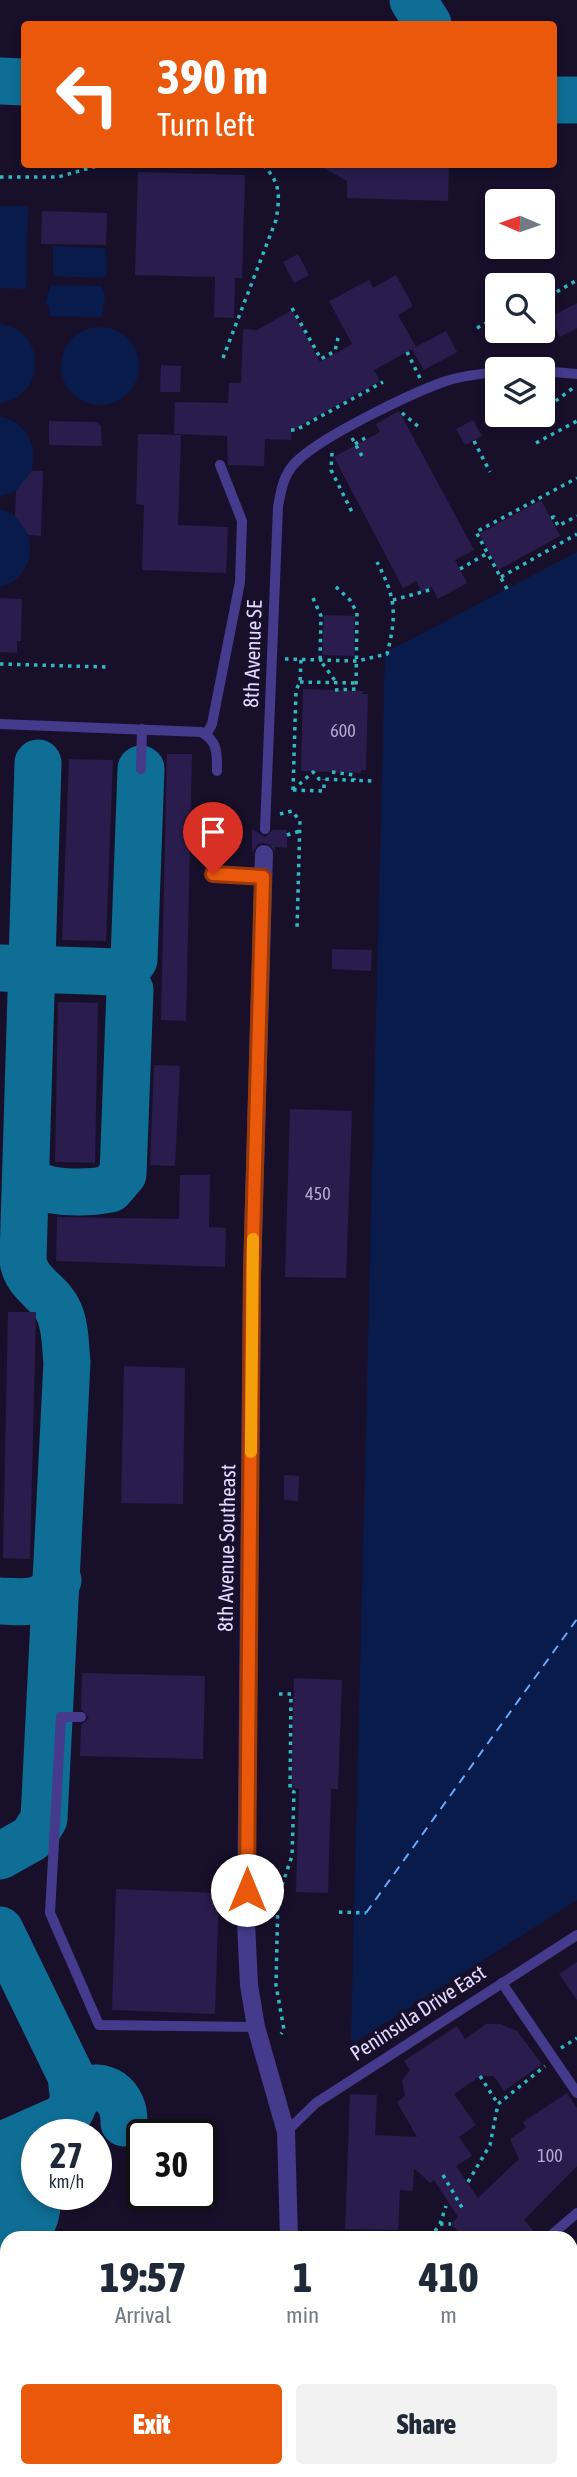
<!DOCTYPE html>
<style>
:root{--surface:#fff;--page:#f2f2f3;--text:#1f2937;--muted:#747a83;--accent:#ea580c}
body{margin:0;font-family:"Asap Condensed",sans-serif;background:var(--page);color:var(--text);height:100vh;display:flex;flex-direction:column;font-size:26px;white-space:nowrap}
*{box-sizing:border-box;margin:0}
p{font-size:23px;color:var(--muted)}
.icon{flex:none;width:38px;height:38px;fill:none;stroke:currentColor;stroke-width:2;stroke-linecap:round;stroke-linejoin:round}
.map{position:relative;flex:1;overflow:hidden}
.details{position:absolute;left:0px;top:2231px;width:578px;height:247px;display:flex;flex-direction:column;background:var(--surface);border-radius:21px 21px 0 0;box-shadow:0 4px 10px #0003}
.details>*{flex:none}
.banner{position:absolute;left:21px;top:21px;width:536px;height:147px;border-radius:7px;box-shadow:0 4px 10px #0003;background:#ea580c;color:#fff;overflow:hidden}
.needle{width:46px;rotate:272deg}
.buttons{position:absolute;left:485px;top:189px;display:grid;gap:14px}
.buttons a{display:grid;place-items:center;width:70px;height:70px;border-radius:7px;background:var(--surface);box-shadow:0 4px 10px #0003;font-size:35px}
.speed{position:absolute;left:21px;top:2119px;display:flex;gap:14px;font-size:35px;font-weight:700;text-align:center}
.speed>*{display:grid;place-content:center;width:91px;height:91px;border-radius:50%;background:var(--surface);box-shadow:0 4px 10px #0003;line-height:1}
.speed small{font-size:18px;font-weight:400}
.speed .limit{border:4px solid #111;border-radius:10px;background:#fff;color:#111}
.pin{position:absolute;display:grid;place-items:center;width:60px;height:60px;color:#fff;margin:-72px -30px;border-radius:50% 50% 50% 0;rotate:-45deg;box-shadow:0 0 7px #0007}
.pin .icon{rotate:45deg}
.me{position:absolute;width:77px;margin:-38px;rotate:0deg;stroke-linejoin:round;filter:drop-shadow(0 0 5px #0008)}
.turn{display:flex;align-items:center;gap:24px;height:147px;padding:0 21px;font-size:32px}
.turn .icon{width:91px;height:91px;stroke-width:2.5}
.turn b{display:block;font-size:49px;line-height:60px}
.eta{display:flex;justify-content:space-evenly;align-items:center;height:119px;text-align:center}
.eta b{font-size:42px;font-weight:800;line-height:49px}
.cta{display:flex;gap:14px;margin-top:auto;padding:14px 21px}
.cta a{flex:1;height:80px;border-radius:7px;background:var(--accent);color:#fff;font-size:28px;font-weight:800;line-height:80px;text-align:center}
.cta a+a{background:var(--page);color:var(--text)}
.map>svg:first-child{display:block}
.water{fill:#091b4b}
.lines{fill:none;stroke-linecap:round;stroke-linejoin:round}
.ferry{stroke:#68aaff;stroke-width:2;stroke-dasharray:9 7;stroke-linecap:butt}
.taxiway{stroke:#0f6e95;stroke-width:47}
.runway{stroke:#0f6e95;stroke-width:117}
.building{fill:#2a1c4d}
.path{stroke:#2dbbc0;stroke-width:3.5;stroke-dasharray:3.5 5;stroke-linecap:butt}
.service{stroke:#453a8b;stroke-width:10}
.minor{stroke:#453a8b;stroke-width:18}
.path-bridge{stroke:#2dbbc0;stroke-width:3.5;stroke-dasharray:3.5 5;stroke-linecap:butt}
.route-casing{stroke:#983908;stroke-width:18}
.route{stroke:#ea580c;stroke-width:12}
.slow{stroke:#f59e0b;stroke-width:12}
.labels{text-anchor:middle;stroke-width:7;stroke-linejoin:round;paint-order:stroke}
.number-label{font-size:18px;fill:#b4aad2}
.street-label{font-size:21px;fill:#e2daff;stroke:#18102b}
</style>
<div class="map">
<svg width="577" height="2477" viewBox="0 0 577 2477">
<rect width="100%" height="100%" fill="#18102b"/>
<g class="water">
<path d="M0 206H28L26 289 0 288Z"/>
<path d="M53 246 105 248 107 267 104 278 53 276Z"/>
<path d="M51 285 102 286 105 298 102 317 50 316 48 304H45Z"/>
<path d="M0 324C47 331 47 396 0 403Z"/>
<circle cx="100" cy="366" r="39"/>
<path d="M0 417C44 424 45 490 0 496Z"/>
<path d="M0 509C40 520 40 577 0 587Z"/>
<path d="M577 552V1900L356 2042 351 2039 385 653Z"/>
<path d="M577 2341V2477H430L436 2471H570V2347Z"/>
</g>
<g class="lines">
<path class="ferry" d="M366 1913 577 1619"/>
<g class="taxiway">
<path d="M413 0 428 24"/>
<path d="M0 81 24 82"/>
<path d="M553 100H577"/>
<path d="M0 968 117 972 128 968 134 960 141 769"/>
<path d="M26 1172C32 1197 90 1193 110 1189L123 1174 130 990 122 976 111 972"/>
<path d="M0 1601C24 1602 46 1606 58 1580"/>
<path d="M0 1856 32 1838 44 1819 67 1362C65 1345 66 1328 59 1312 50 1291 25 1284 23 1259L38 763"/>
<path d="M0 1930 71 2076 74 2102"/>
<path d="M0 2146 61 2119 71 2110 79 2092C104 2080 125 2096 124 2123"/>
</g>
<path class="runway" d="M0 2201 2 2205"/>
</g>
<g class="building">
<path d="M317 164H449L448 201 347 198V181Z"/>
<path d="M138 172 245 175 242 278H235L234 318 214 317 215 277 135 275Z"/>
<path d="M42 211 107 213 106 245 41 244Z"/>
<path d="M298 254 309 275 294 283 283 262Z"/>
<path d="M396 275 413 306 398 315 416 347 374 370 380 381 291 431V440L265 439 264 466 228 465 227 436 174 434 175 402 228 403 229 383H241L243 329 257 330 292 310 320 362 352 344 329 301 369 280 373 288Z"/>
<path d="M577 303V328L560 337 550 317Z"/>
<path d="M446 331 457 352 424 370 412 349Z"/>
<path d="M161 365 181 366 180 392H160Z"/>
<path d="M399 411 474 550 455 560 467 583 438 599 432 587 422 592 416 581 403 588 334 457 380 432 376 424Z"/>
<path d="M473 420 482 436 465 445 456 429Z"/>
<path d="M49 421 97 422 101 426 102 446 49 445Z"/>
<path d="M138 434 181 435 178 525 228 527 226 573 142 570 144 505 136 504Z"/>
<path d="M32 471H43L41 536 29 535 15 516 16 491Z"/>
<path d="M541 500 560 536 498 570 479 534Z"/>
<path d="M0 598 22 599 21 641H17V653L0 652Z"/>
<path d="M324 615 355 616 354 656 322 655Z"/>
<path d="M303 689 363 691 362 694H368L366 770H361V773L301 771Z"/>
<path d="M167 754H192L186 1021 161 1020Z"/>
<path d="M69 759 113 760 106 941 62 940Z"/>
<path d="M252 829 265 837 273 830H287V848L275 847V852L270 845 264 843 258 844 252 853Z"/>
<path d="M332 949 372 950 371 971 332 969Z"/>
<path d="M58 1002 98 1003 95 1163 55 1162Z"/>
<path d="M154 1065 180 1066 175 1166 150 1165Z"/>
<path d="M290 1109 352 1111 346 1278 285 1277Z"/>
<path d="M180 1175H210L209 1227 226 1228 225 1267 56 1261 57 1217 179 1219Z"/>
<path d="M8 1312H36L30 1559 3 1558Z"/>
<path d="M124 1366 185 1368 183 1504 121 1503Z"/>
<path d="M284 1475 299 1476 298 1501 284 1500Z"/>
<path d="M82 1673 205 1676 203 1759 80 1756 81 1725 89 1718 81 1709Z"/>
<path d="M294 1678 342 1680 338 1789H331L328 1893 296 1892 299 1789 291 1788Z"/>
<path d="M116 1889 219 1893 215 2014 112 2010Z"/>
<path d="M577 1962V2000L559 1974Z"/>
<path d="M486 2024H500L517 2031 542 2064 504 2091 494 2076H480L454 2094 476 2125 459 2137 472 2156 456 2166 478 2198 519 2159 510 2139 526 2128 523 2122 567 2093 577 2108V2166L524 2220 540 2238H450L458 2231 451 2224 458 2217 434 2180 430 2183 414 2168 413 2191 400 2190 398 2230 345 2229 350 2094 377 2095 375 2135 417 2137 397 2102 405 2096 402 2081 410 2070 404 2061 457 2026 465 2039Z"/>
</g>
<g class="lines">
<g class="path">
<path d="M0 177H58L104 164"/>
<path d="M542 294 549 290 555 293 577 280"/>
<path d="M292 308 321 359 335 351 338 338"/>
<path d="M477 328 497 317"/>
<path d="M407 352 420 378"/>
<path d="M223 358 276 220C280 196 281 182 262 164"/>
<path d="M542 411 573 388"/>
<path d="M402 413 419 427"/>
<path d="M525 422 536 415"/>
<path d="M291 430H296L383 382"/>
<path d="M352 438 363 458"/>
<path d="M474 441 490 472"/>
<path d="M536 443 577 421"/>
<path d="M355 444 365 438"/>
<path d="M332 453 331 470 352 512"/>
<path d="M551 518 554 517 558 526 577 516"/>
<path d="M460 569 488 553"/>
<path d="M501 577 577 534"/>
<path d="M507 589 476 532 577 478"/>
<path d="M313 598 321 616 320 660 336 682"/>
<path d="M393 600 433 589"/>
<path d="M285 659 357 661 387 654C397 615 396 598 377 562"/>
<path d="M0 664 107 667"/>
<path d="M300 682 356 683"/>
<path d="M335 690 356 689 357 613 350 600 335 586"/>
<path d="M332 772 354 775V780"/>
<path d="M293 790 296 690 300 682 301 660"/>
<path d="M293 790 313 772 319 779 373 781"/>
<path d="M293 790 324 791V779"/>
<path d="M280 814 292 811 300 821 297 929"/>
<path d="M287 835 300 831"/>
<path d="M279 1694H291L290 1790 294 1792 292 1856 278 1897 276 1985 284 2030 281 2034"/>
<path d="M339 1912 366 1913"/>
<path d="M561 2048 577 2038"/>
<path d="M480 2076 498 2104"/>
<path d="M468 2182 490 2145 498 2104 545 2066"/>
<path d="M440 2224H451"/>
<path d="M430 2238 440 2224 446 2206"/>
<path d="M0 2359 7 2360"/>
<path d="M22 2471 24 2477"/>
<path d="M1 2477 4 2313"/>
<path d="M16 2477 18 2471"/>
<path d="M39 2477V2471"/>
<path d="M142 2477V2471"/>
<path d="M232 2477 238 2471"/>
<path d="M305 2477 307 2471"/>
<path d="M404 2477V2471"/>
</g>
<g class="service">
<path d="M542 371 577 374"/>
<path d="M0 724 201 732C218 741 217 753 217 771"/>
<path d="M206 735 212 724 240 582 242 521 220 465"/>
<path d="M141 769 142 729"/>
<path d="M265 829 278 507C281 490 283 476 295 463 320 437 408 395 443 382 460 376 479 374 497 372"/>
<path d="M213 874 263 877"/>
<path d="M81 1717H61L50 1913 99 2025 256 2027"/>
<path d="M502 1983 577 2093"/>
<path d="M286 2132 316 2103 577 1935"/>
<path d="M548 2238 577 2213"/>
</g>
<g class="minor">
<path d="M264 854 252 1274 246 1923 249 1985 256 2027 286 2132 289 2238"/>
<path d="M0 2284H7"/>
</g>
<path class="path-bridge" d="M443 2175 464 2211"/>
</g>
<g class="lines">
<defs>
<path id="route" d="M213 874 263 877 252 1274 247 1890"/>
</defs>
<use href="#route" class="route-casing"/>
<use href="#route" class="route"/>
<path class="slow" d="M251 1452 253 1239"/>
</g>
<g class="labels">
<g class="number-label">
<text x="343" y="737">600</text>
<text x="318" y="1200">450</text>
<text x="550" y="2162">100</text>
</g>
<g class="street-label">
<text transform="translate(253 654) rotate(-88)" y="7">8th Avenue SE</text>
<text transform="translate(227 1548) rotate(-89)" y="7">8th Avenue Southeast</text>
<text transform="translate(418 2013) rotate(-33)" y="7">Peninsula Drive East</text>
</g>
</g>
</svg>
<div class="buttons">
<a><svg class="needle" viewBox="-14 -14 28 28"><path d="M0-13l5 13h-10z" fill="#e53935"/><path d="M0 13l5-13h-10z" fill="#747a83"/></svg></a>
<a><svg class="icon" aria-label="search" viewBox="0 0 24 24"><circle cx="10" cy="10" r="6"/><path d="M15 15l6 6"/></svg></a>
<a><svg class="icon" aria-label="layers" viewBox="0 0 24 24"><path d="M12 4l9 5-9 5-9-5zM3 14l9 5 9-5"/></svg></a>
</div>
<div class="speed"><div>27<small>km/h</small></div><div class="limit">30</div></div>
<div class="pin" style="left:213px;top:874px;background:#d93025"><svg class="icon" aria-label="arrive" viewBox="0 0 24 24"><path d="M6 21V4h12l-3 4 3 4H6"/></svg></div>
<svg class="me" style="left:247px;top:1890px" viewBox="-20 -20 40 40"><circle r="19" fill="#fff"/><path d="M0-13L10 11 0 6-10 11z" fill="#ea580c"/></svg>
<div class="banner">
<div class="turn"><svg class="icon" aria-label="left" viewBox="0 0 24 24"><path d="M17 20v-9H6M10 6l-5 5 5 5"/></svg><div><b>390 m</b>Turn left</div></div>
</div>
<section class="details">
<div class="eta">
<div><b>19:57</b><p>Arrival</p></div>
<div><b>1</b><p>min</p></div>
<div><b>410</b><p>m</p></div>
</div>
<div class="cta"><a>Exit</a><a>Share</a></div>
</section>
</div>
